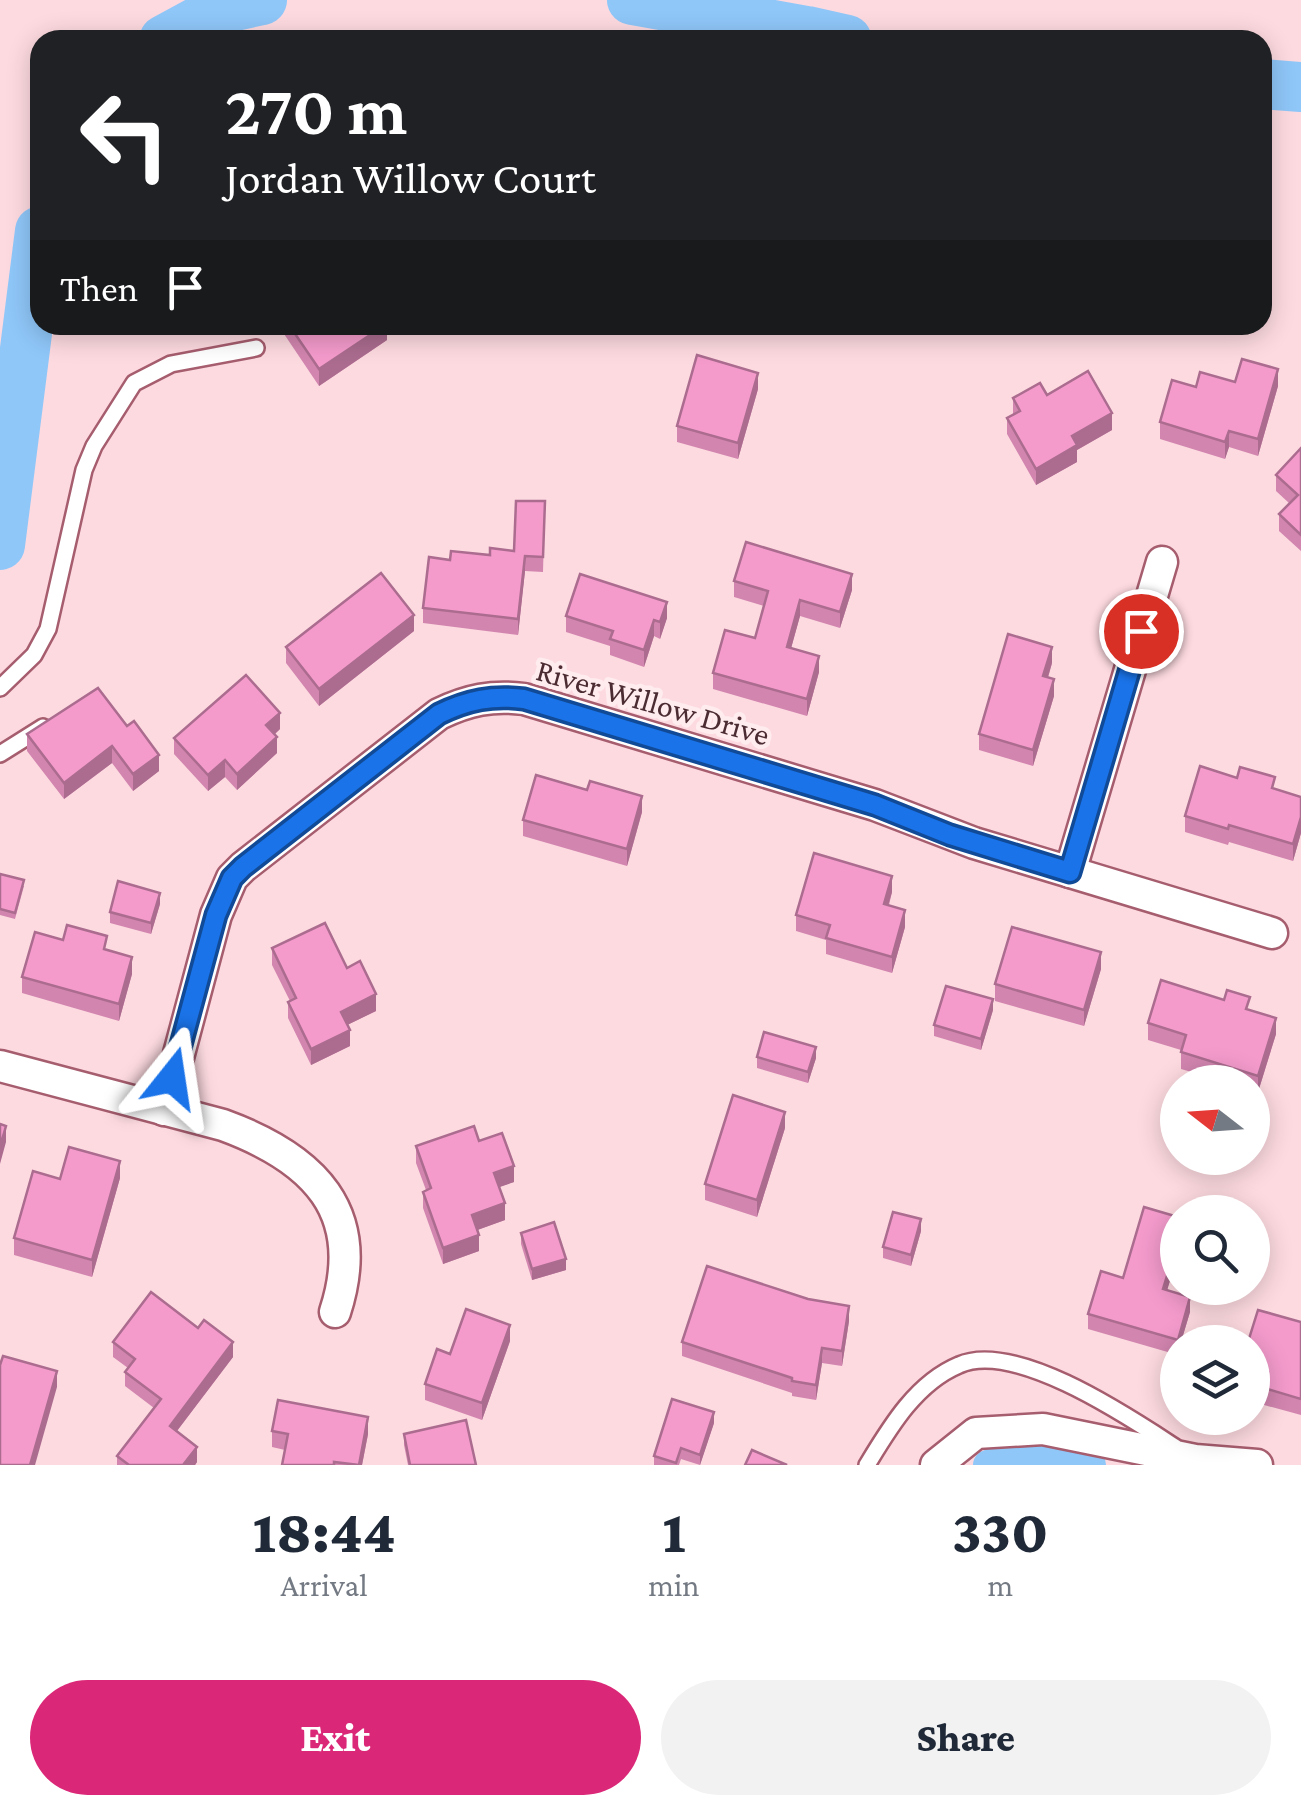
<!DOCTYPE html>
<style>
:root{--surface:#fff;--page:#f2f2f3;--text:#1f2937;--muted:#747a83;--accent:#db2777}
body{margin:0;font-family:"Crimson Pro",serif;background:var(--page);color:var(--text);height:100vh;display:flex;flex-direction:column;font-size:38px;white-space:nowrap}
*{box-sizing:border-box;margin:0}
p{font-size:32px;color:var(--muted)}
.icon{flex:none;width:55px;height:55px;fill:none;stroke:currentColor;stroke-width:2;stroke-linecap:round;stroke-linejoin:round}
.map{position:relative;height:1465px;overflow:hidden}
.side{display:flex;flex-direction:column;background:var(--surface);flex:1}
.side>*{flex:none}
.hud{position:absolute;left:30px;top:30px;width:1242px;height:305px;border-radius:30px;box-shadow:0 5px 25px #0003;background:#202124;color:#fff;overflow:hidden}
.needle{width:65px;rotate:287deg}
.tools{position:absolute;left:1160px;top:1065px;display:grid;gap:20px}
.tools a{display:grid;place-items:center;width:110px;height:110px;border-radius:50%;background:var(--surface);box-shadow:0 5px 25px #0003;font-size:50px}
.pin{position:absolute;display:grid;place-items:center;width:85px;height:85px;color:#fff;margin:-42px;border:5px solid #fff;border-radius:50%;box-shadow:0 2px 10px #0007}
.me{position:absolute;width:110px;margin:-55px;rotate:15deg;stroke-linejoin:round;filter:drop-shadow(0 0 8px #0008)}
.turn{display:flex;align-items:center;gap:35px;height:210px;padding:0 30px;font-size:45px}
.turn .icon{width:130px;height:130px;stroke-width:2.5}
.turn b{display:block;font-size:70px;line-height:85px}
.then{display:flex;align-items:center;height:95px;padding:0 30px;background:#0003;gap:20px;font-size:38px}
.eta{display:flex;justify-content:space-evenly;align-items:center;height:170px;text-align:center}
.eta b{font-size:60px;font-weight:800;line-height:70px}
.cta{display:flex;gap:20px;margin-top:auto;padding:20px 30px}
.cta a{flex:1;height:115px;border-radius:60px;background:var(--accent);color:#fff;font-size:40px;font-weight:800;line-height:115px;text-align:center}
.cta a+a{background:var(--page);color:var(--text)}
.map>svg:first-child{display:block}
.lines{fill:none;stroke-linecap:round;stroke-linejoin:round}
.canal{stroke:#8fc7f9;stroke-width:30}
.river{stroke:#8fc7f9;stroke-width:50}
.lane-casing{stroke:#a65d6e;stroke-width:20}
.street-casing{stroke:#a65d6e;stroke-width:35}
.lane{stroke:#fff;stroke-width:15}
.street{stroke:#fff;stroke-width:30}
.wall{fill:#d285af}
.shaded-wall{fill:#ab6c8f}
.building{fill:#f49bcc;stroke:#ab6c8f;stroke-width:2.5}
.route-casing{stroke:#114b97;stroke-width:25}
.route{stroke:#1a73e8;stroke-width:18}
.labels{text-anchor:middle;stroke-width:9;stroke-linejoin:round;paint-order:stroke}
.street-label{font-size:32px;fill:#4c2c33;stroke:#feecef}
</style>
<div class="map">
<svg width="1301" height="1465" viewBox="0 0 1301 1465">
<rect width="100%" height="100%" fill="#fddae0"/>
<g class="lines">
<path class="canal" d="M988 1465 1016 1454 1091 1465"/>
<g class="river">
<path d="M632 0 807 31 847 40"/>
<path d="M164 40 221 9 262 0"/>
<path d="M1262 84 1301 87"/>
<path d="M0 545 40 231"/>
</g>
<defs>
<g id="lane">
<path d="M0 688 34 655 48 629 84 470 94 446 134 383 171 364 256 348"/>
<path d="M0 754 43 727"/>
<path d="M867 1465C890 1427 916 1383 959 1365 1015 1340 1129 1417 1175 1447"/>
</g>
<g id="street">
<path d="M1070 872 1162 562"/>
<path d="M0 1066 223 1125C313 1158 368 1211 335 1312"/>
<path d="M164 1110 216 915 232 878 243 867 439 714C468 700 492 695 524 699L875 805 974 843 1272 933"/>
<path d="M936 1465 976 1433 1043 1429 1195 1460 1257 1465"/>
</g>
</defs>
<use href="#lane" class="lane-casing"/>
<use href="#street" class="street-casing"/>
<use href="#lane" class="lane"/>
<use href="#street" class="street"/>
</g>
<g class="wall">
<path d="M278 325H387V340L319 386Z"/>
<path d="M1235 382 1278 386 1258 456 1229 447 1225 459 1160 439V422L1196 387Z"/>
<path d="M758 389 738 459 677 442V426Z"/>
<path d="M1047 395 1112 430 1077 450V462L1036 485 1007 434V418L1013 414V398Z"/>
<path d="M1301 448V551L1279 531V514L1289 503 1276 491V475Z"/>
<path d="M545 501 543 572 525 571 518 635 423 623V608L450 560 514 551Z"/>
<path d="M734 581 852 590 840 628 800 616 791 648 819 672 807 716 713 689V673L755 638 764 606 734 597Z"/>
<path d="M566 616 667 618 660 639 654 636 644 667 610 655V646L566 632Z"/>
<path d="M414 631 319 706 286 663V647Z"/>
<path d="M1052 663 1048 678 1054 696 1033 766 979 750V734Z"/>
<path d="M98 688 159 771 133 791 112 763 64 799 27 751V734Z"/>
<path d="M280 729 275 734 277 753 237 790 225 777 208 791 174 754V738Z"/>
<path d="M1275 789 1301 797V833L1293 861 1229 842 1228 845 1185 832V816Z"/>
<path d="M642 812 627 866 523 836V820Z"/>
<path d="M0 874 24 886 15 919 0 915Z"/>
<path d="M892 892 889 905 905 927 892 973 826 954V940L796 931V915Z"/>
<path d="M160 904 151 934 110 923V912Z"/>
<path d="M272 948 347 968 376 1011 347 1025 350 1046 311 1065 288 1018V1002L290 1001 272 965Z"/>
<path d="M107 950 132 974 119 1021 22 993V977Z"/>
<path d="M1101 969 1084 1026 995 1001V984Z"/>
<path d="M993 1010 981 1050 934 1036V1025Z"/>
<path d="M1250 1010 1276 1034 1258 1092 1252 1091V1082H1226L1181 1069V1050L1148 1040V1023Z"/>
<path d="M757 1057 816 1058 808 1083 757 1068Z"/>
<path d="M785 1128 757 1217 705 1200V1184Z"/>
<path d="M479 1141 514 1182 499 1187 505 1220 477 1230 479 1251 443 1264 423 1208V1192L426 1190 416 1163V1146Z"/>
<path d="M120 1178 92 1277 14 1255V1238L60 1179Z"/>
<path d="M1178 1217V1254L1167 1290 1190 1312 1181 1342H1178V1355L1088 1329V1314Z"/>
<path d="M921 1231 911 1266 883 1258V1247Z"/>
<path d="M521 1233 566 1270 532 1280 521 1244Z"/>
<path d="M849 1321 842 1366 822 1363 816 1400 792 1396V1393L682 1356V1342Z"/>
<path d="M1301 1322V1415L1264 1405V1387L1252 1384V1342Z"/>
<path d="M510 1341 482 1420 425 1400V1384L450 1354Z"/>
<path d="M113 1342 233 1357 177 1431 197 1462 195 1465H117V1456L154 1408 125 1386V1372L128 1368 113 1357Z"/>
<path d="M714 1423 700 1465 681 1459 679 1465H654V1456Z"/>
<path d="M272 1431 368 1434 362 1465H282L285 1450 272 1447Z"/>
<path d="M404 1434 476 1465H408L404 1445Z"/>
</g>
<g class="shaded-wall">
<path d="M385 325H387V340L319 386V369Z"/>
<path d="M1278 369V386L1258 456V439Z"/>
<path d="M758 373V389L738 459V443Z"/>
<path d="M1112 413V430L1077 450V462L1036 485V469L1072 436Z"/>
<path d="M1229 431V447L1225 459V442Z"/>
<path d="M525 556V571L518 635V619Z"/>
<path d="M852 574V590L840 628V612Z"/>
<path d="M800 600V616L787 663V647Z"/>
<path d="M667 602V618L660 639V622Z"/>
<path d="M414 615V631L319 706V689Z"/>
<path d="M654 620V636L644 667V650Z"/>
<path d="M1052 647V663L1043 693V676Z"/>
<path d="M819 656V672L807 716V699Z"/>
<path d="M1054 679V696L1033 766V750Z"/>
<path d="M280 713V729L266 742V725Z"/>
<path d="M277 737V753L237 790V774Z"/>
<path d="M112 746V763L64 799V783Z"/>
<path d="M159 755V771L133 791V774Z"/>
<path d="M225 760V777L208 791V775Z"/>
<path d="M642 796V812L627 866V849Z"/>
<path d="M1301 817V833L1293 861V844Z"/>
<path d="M892 876V892L884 920V904Z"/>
<path d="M160 893V904L151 934V923Z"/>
<path d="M905 910V927L892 973V957Z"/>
<path d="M1101 952V969L1084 1026V1010Z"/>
<path d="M132 957V974L119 1021V1004Z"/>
<path d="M376 994V1011L341 1028V1012Z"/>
<path d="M993 999V1010L981 1050V1039Z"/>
<path d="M1276 1018V1034L1258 1092V1076Z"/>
<path d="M350 1030V1046L311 1065V1049Z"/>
<path d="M816 1047V1058L808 1083V1072Z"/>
<path d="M785 1112V1128L757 1217V1200Z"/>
<path d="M6 1126V1142L0 1164V1147Z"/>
<path d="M120 1161V1178L92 1277V1260Z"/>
<path d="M514 1166V1182L494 1189V1173Z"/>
<path d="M505 1203V1220L472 1232V1215Z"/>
<path d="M921 1219V1231L911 1266V1255Z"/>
<path d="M479 1235V1251L443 1264V1248Z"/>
<path d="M1178 1240V1254L1163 1304V1289Z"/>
<path d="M566 1259V1270L532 1280V1269Z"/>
<path d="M1190 1297V1312L1181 1342H1178Z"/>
<path d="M849 1306V1321L842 1366V1351Z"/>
<path d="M510 1325V1341L482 1420V1403Z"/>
<path d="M233 1342V1357L170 1440V1426Z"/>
<path d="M822 1348V1363L816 1400V1385Z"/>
<path d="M57 1371V1387L35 1465H30Z"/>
<path d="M714 1412V1423L700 1465V1455Z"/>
<path d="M368 1417V1434L362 1465H359Z"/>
<path d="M197 1447V1462L195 1465H183Z"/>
</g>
<g class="building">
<path d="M289 325H385L319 369Z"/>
<path d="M697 355 758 373 738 443 677 426Z"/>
<path d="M1242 359 1278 369 1258 439 1229 431 1225 442 1160 422 1172 380 1196 387 1200 372 1235 382Z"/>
<path d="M1088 371 1112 413 1072 436 1077 445 1036 469 1007 418 1020 411 1013 398 1040 383 1047 395Z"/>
<path d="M1301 448V535L1279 514 1298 495 1276 475Z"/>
<path d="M516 501H545L543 557 525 556 518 619 423 608 429 557 450 560 451 551 490 555V548L514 551Z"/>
<path d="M746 542 852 574 840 612 800 600 787 647 819 656 807 699 713 673 725 630 755 638 768 591 734 581Z"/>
<path d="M381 573 414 615 319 689 286 647Z"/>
<path d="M580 574 667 602 660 622 654 620 644 650 610 639 613 631 566 616Z"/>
<path d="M1008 634 1052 647 1043 676 1054 679 1033 750 979 734Z"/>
<path d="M246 675 280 713 266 725 277 737 237 774 225 760 208 775 174 738Z"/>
<path d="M98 688 127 726 134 721 159 755 133 774 112 746 64 783 27 734Z"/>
<path d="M1200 766 1237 778 1240 767 1275 777 1272 788 1301 797V817L1293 844 1229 825 1228 829 1185 816Z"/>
<path d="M536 775 587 790 590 781 642 796 627 849 523 820Z"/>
<path d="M814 853 892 876 884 904 905 910 892 957 826 938 830 925 796 915Z"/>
<path d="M0 874 24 880 15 913 0 909Z"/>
<path d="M118 881 160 893 151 923 110 912Z"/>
<path d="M325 923 347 968 360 961 376 994 341 1012 350 1030 311 1049 288 1002 296 998 272 948Z"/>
<path d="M67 925 107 936 104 949 132 957 119 1004 22 977 35 932 63 940Z"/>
<path d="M1012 927 1101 952 1084 1010 995 984Z"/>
<path d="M1161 980 1224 1000 1227 990 1250 997 1246 1009 1276 1018 1258 1076 1181 1052 1186 1035 1148 1023Z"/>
<path d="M946 986 993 999 981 1039 934 1025Z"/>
<path d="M764 1032 816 1047 808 1072 757 1057Z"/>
<path d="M733 1095 785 1112 757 1200 705 1184Z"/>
<path d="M0 1124 6 1126 0 1147Z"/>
<path d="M474 1126 479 1141 502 1133 514 1166 494 1173 505 1203 472 1215 479 1235 443 1248 423 1192 431 1188 416 1146Z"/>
<path d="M69 1147 120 1161 92 1260 14 1238 33 1171 60 1179Z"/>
<path d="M1144 1207 1178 1217V1240L1163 1289 1190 1297 1178 1340 1088 1314 1101 1271 1123 1278Z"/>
<path d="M893 1212 921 1219 911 1255 883 1247Z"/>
<path d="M554 1222 566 1259 532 1269 521 1233Z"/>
<path d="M707 1266 808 1299 849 1306 842 1351 822 1348 816 1385 792 1381V1378L682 1342Z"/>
<path d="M151 1292 198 1328 204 1320 233 1342 170 1426 197 1447 183 1465H129L117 1456 161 1399 125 1372 135 1359 113 1342Z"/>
<path d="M466 1309 510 1325 482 1403 425 1384 437 1349 450 1354Z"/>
<path d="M1258 1310 1301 1322V1399L1264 1388 1268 1372 1252 1367V1342H1248Z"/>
<path d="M3 1356 57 1371 30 1465H0V1365Z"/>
<path d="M672 1399 714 1412 700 1455 681 1448 676 1463 654 1456Z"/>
<path d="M278 1400 368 1417 359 1465 334 1462V1465H282L288 1434 272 1431Z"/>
<path d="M466 1420 476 1465H410L404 1434Z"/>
<path d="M752 1450 787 1465H745Z"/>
</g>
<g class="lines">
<defs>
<path id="route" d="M172 1078 216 915 232 878 243 867 439 714C468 700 492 695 524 699L875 805 950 835 1070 872 1141 631"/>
</defs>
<use href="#route" class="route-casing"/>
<use href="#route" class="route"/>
</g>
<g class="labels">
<g class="street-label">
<text transform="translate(653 702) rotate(16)" y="11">River Willow Drive</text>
</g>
</g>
</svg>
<div class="tools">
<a><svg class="needle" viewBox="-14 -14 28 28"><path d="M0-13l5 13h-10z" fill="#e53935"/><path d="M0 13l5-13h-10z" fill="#747a83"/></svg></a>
<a><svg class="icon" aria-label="search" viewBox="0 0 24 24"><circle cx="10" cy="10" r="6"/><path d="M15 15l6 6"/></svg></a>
<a><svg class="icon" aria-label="layers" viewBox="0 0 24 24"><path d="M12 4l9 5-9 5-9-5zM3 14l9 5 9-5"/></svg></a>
</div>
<div class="pin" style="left:1141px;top:631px;background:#d93025"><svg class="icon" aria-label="arrive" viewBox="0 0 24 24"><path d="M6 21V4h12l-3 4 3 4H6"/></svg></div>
<svg class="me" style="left:172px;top:1078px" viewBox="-20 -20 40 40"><path d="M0-17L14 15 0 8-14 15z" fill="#1a73e8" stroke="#fff" stroke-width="4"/></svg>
<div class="hud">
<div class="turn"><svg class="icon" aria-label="left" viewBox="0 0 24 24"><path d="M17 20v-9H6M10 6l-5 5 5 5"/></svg><div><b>270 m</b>Jordan Willow Court</div></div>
<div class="then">Then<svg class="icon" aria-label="arrive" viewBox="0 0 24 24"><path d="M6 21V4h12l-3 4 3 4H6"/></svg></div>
</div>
</div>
<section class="side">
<div class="eta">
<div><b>18:44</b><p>Arrival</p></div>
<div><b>1</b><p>min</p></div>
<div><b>330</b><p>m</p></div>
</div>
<div class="cta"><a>Exit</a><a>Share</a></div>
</section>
